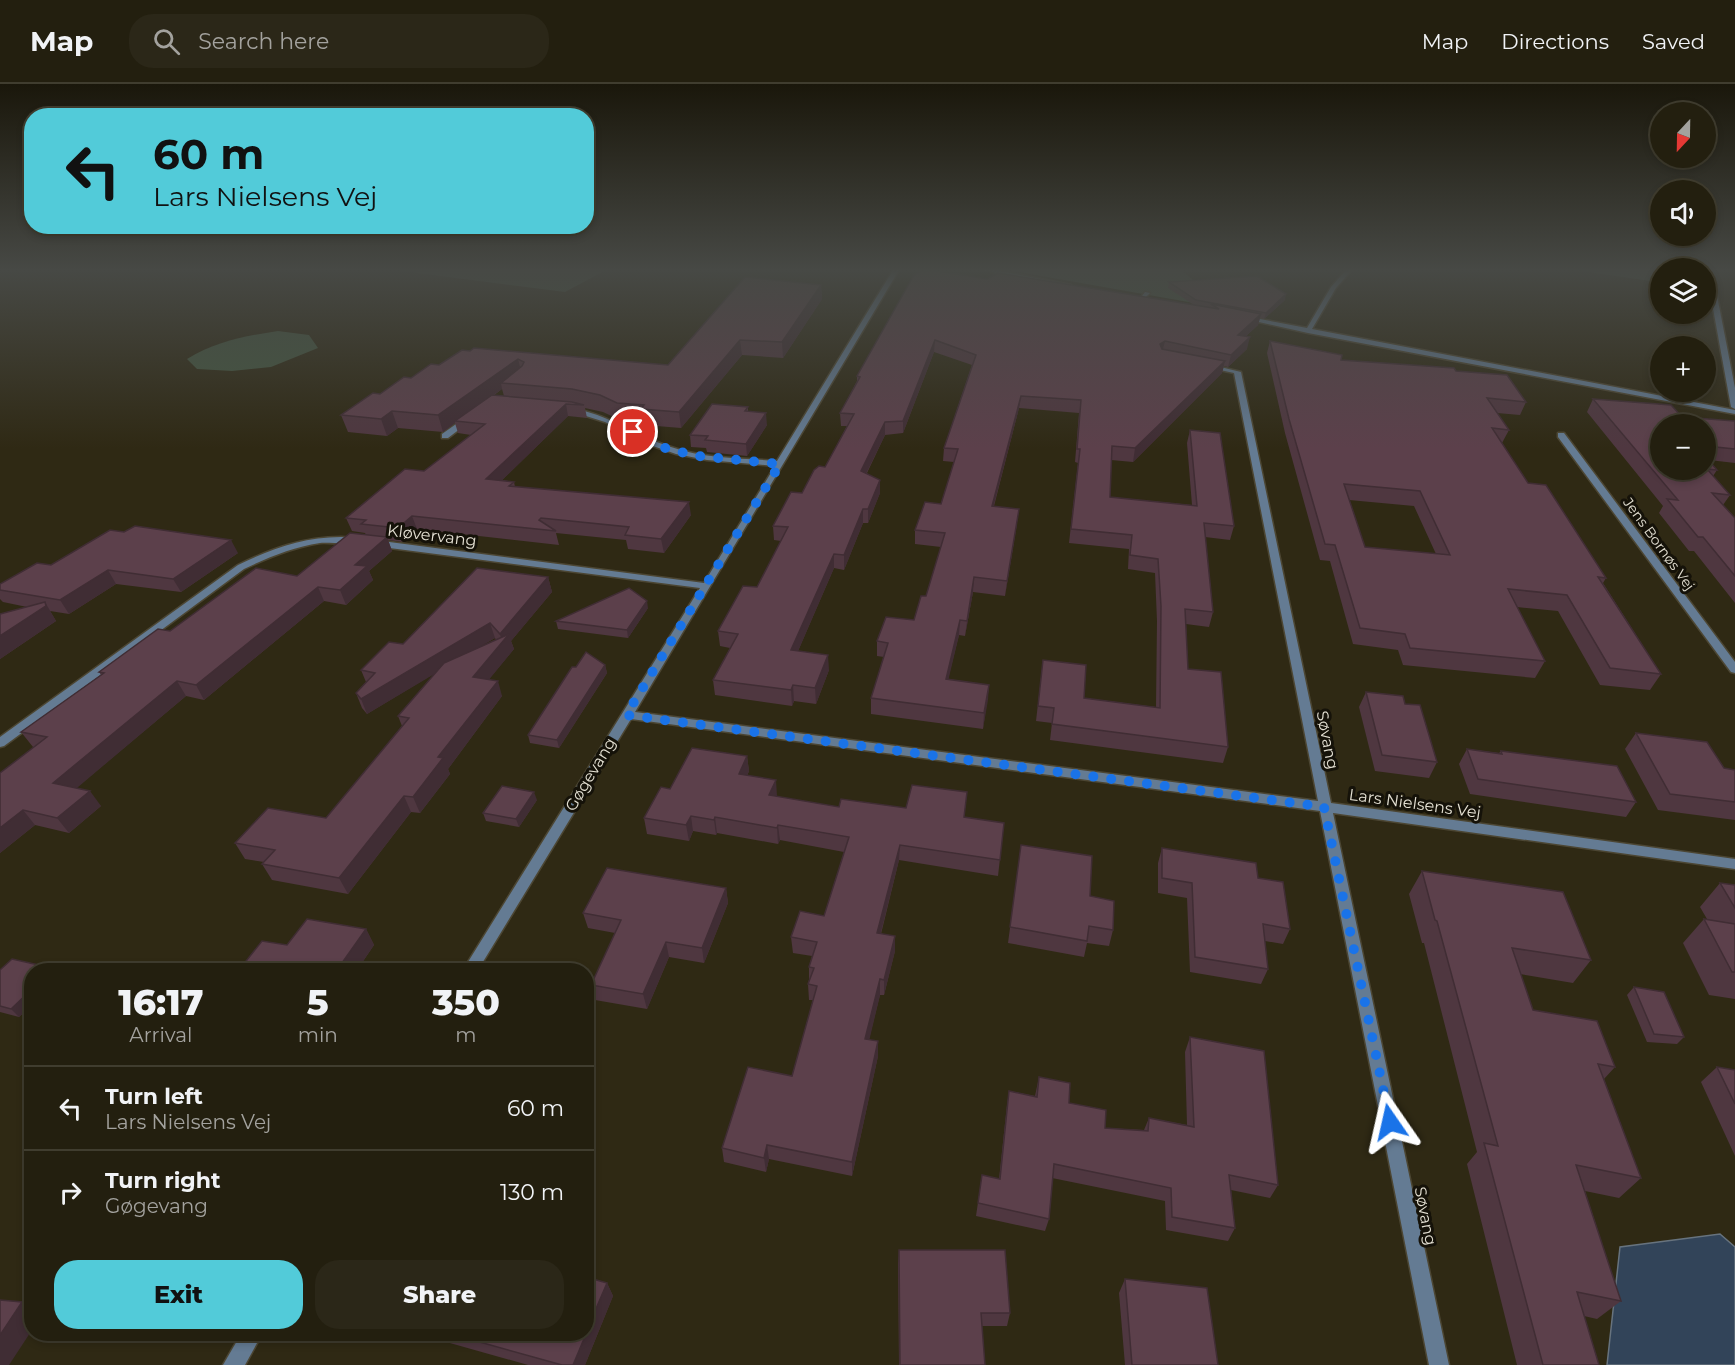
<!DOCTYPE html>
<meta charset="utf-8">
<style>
:root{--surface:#231f0f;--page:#2b2718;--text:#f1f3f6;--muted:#a3a29e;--line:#403d2f;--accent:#52cbd9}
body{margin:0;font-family:Montserrat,sans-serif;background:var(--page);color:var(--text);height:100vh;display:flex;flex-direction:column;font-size:22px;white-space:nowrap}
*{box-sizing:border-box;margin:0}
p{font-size:20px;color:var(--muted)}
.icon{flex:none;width:33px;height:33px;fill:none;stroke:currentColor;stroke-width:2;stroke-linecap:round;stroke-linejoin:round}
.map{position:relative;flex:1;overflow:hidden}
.drawer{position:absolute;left:24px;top:879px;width:570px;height:378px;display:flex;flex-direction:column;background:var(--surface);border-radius:24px;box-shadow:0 3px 9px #0003,0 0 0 2px var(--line)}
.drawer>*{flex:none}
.hud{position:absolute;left:24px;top:24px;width:570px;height:126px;border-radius:24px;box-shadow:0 3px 9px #0003,0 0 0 2px var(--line);background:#52cbd9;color:#111;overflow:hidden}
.needle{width:39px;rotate:202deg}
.controls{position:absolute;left:1650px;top:18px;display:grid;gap:12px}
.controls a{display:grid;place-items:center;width:66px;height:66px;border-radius:50%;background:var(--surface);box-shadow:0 3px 9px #0003,0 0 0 2px var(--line);font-size:30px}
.pin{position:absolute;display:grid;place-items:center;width:51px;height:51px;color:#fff;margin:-26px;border:3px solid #fff;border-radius:50%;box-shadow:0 2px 6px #0007}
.me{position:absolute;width:66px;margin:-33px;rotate:349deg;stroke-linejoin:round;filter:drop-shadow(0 0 4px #0008)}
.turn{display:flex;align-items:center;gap:21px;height:126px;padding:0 30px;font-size:27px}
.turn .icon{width:78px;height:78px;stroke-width:2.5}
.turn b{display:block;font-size:42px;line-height:51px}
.eta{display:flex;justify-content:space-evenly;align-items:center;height:102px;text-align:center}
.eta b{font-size:36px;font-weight:800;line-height:42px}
.primary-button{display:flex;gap:12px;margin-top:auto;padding:12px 30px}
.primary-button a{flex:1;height:69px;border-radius:24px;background:var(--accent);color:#111;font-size:24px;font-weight:800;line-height:69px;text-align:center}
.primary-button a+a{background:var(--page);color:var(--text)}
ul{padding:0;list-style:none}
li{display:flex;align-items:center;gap:18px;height:84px;padding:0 30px;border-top:2px solid var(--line)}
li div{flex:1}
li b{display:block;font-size:22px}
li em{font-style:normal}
header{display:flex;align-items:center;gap:36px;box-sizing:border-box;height:84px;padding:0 30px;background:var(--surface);border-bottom:2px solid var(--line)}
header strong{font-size:28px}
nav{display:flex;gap:33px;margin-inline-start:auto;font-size:21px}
.search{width:420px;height:54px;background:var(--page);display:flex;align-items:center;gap:15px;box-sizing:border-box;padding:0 21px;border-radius:24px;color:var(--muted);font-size:22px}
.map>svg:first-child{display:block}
.forest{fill:#445741}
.water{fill:#324459;stroke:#67737e;stroke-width:1.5}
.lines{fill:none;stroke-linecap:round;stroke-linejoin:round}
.lane-casing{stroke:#4c4633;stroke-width:3}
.street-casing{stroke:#4c4633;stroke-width:3}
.lane{fill:#647b93;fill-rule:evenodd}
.street{fill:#647b93;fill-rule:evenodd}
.wall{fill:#4f3740;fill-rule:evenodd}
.shaded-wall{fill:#402d34}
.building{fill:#5c404b;stroke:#402d34;stroke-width:1.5;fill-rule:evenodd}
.route{stroke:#1a73e8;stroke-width:10;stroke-dasharray:0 18}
.labels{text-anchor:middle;stroke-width:6;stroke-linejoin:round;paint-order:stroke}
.far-street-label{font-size:14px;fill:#e4e0d3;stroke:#151209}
.street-label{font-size:16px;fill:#e4e0d3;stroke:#151209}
</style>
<header>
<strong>Map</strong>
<div class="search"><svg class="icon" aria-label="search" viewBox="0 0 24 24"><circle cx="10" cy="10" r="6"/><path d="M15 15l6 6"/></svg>Search here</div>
<nav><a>Map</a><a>Directions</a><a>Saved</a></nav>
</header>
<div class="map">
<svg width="1735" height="1281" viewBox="0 0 1735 1281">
<rect width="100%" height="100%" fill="#2f2914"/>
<g class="forest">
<path d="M394 186H606L565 208Z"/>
<path d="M1008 186H1181L1228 225Z"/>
<path d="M1574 186H1655L1651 197Z"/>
<path d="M278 247 309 251 318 264 271 283 232 287 197 285 187 275C217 257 245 252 278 247Z"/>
</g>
<path class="water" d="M1720 1150 1735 1163V1281H1607L1620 1163Z"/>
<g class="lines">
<defs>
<path id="lane" d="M1706 186H1712L1735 304V325L1731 323Z"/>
<g id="street">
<path d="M893 186H899L635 628 1318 717 1234 289 1206 283 1204 282 1208 280 1241 288 1331 719 1735 775V785L1333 729 1449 1281H1429L1320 727 631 635 478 886H463L700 504 374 462 369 459 374 456 704 499 775 382 707 376 676 370 650 361 605 338 567 326 571 324C608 330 636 352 671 363 705 375 742 374 777 377Z"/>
<path d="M984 186H995L1071 201 1068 203Z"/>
<path d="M1346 186H1352L1336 204 1312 245 1735 326V330L1308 249 1241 234 1244 232 1307 244 1331 203Z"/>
<path d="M1145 208 1150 209 1143 216H1139Z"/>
<path d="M466 333 473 335 448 354H442V350Z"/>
<path d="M1558 349H1564L1735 578V589L1731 588 1558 353Z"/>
<path d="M341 453 356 454 361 457C354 462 330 458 320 459 293 463 269 473 244 485L4 662 0 663V653L238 481C271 465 303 453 341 453Z"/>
<path d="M241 1250H262L245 1281H223Z"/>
</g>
</defs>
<use href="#lane" class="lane-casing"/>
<use href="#street" class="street-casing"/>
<use href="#lane" class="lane"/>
<use href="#street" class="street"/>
</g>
<g class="wall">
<path d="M987 195 1194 221 1168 204 1169 198 1285 216 1264 235 1260 234 1258 241 1245 253 1247 265 1228 283 1224 282 1222 289 1133 378 1111 376 1110 413 1192 421 1187 359 1190 346 1234 442 1230 456 1205 453 1213 528 1209 543 1186 540 1188 585 1228 663 1223 679 1050 656 1052 639 1036 637 1043 576 1084 614 1156 623 1157 537 1155 489 1128 485 1129 465 1069 459 1078 379 1075 378 1079 329 1019 324 994 422 1017 439 1005 512 973 508 965 552 959 551 948 595 989 601 983 645 871 630V614L884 573 877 572V557L914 536 926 512 941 463 915 460V446L941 420 954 378 943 377 944 364 972 281 934 268 903 349 885 351 867 389 880 409 868 439H863L844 486 834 484 798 567 829 586 816 620 794 617 792 622 715 611 713 596 730 564 720 562 718 547 757 503 781 457 774 456 773 442 825 383 847 342H841L840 329 857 297V292Z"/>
<path d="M821 201 822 215 783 274 742 271 681 344 644 341 643 338 620 336 603 328 585 324 587 334 568 332 502 396 514 398 515 403 691 431 664 469 628 465 626 456 556 449 559 461 417 445 403 458 388 456 392 467 369 487 373 496 346 521 324 517 204 616 186 612 76 704 101 722 69 749 35 741 0 769V689L34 663H33L21 648 101 591 99 588 170 547 297 492 366 451 365 449 352 447 346 434 424 387 471 351 458 349 455 339 443 348 398 344 387 352 348 348 341 331 380 310 411 294 439 281 462 266 668 281ZM502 305 504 312H493Z"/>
<path d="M1270 257 1341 276 1456 287 1526 318 1520 331 1497 329 1509 346 1502 359 1528 399 1606 494 1603 499 1661 590 1650 606 1600 601 1558 527 1517 523 1545 577 1535 594 1403 581 1398 566 1353 560 1330 477 1320 476 1285 349 1267 269ZM1349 416 1414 422 1436 470 1365 463Z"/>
<path d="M1593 315 1682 333 1735 337V379L1709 376 1717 386 1713 392 1730 411 1723 421 1735 434V519L1694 467H1689L1659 429 1663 422 1587 328ZM1706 340V386H1660Z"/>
<path d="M748 323V327L767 341 747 372 707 368 706 364 691 363 690 351Z"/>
<path d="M238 469 181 508 116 500 69 530 50 527 56 537 0 575V530L27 523 3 518 0 515V500L51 481Z"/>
<path d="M548 493 552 508 511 557 514 565 489 595 502 612 448 685 450 690 420 729 411 728 348 810 272 796 262 780 264 778 245 775 235 759 326 734 402 642 398 632 435 589 367 630 362 624 356 609 366 598 361 586 403 560ZM495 554 496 556 477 564Z"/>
<path d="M648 524 628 554 558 545 556 537Z"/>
<path d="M605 581 607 589 559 664 530 659 528 651 576 583Z"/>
<path d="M1366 608 1405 620 1437 678 1429 694 1375 687 1359 623Z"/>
<path d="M1636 649 1724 684 1735 686V736L1658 726 1625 665Z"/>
<path d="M1467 665 1499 669 1501 667 1636 718 1626 733 1470 710 1459 680Z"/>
<path d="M747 672 749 687 747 692 777 712 776 713 839 723 906 724 967 708 964 733 1004 739 998 792 899 776 881 850 895 867 884 911H880L869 955 878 972 852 1092 769 1075 766 1088 724 1078 722 1064 792 992 813 916H809L808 900 809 896V883L812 872 793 869 791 853 824 832 844 768 780 756 778 760 717 749 716 751 693 747 689 757 647 750 644 734Z"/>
<path d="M537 716 519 743 486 737 483 729Z"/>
<path d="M1021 761 1090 812 1113 846 1109 862 1087 859 1084 873 1008 859Z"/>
<path d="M1162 764 1258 794 1290 845 1283 860 1265 857 1268 885 1261 900 1190 888 1187 814 1158 809V779Z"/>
<path d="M1422 787 1591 876 1573 899 1520 890 1533 926 1615 983 1604 995 1641 1094 1619 1114 1585 1107 1621 1217 1597 1235 1584 1232 1599 1281H1517L1467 1080 1477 1068 1424 859H1422L1409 810Z"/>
<path d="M1720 799 1735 801V915L1709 911 1683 859 1704 835H1707L1700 823Z"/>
<path d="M726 804 728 819 704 879 669 873 647 925 595 916 591 901 615 849 588 844 583 829Z"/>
<path d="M366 845 374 861 357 886H239L287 861Z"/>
<path d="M52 884 54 886H32V921L19 933 0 928V886Z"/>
<path d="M1634 903 1684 953 1677 960 1647 958 1627 911Z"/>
<path d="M1190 953 1278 1101 1270 1114 1231 1106 1235 1144 1228 1157 1166 1146 1165 1117 1052 1094 1049 1135 1045 1147 976 1132 982 1091 999 1095 1007 1021 1009 1007 1035 1012 1039 993 1069 1019 1105 1044 1144 1046 1149 1034 1187 1041 1185 968Z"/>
<path d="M1717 983 1735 986V1072L1701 998Z"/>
<path d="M899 1166 1010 1229 1007 1242H982L985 1281H899L898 1179Z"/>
<path d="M1125 1195 1218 1281H1125L1119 1209Z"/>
<path d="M607 1199 613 1212 585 1281H528L418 1250H586Z"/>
</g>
<g class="shaded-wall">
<path d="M821 201 822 215 783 274 782 258Z"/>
<path d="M1286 210 1285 216 1264 235 1266 229Z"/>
<path d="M1261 230 1258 241 1235 262 1238 251Z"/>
<path d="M1250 253 1247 265 1228 283 1231 271Z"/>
<path d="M740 256 742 271 681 344 679 328Z"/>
<path d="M935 256 934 268 903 349V337Z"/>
<path d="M1165 257 1162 269 1160 260Z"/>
<path d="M518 275 522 291 501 299 502 305 457 337H455V339L443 348 438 331Z"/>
<path d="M1225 277 1222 289 1133 378 1135 364Z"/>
<path d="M1021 312 1019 324 990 436 992 422Z"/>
<path d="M566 320 568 332 490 408 486 395Z"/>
<path d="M392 327 398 344 387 352 381 335Z"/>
<path d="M766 329 767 341 747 372 746 360Z"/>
<path d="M885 338V351L861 400V387Z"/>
<path d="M880 396V409L868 439V425Z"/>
<path d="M689 418 691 431 664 469 661 455Z"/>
<path d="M863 425V439L844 486V471Z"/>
<path d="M1019 425 1017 439 1005 512 1007 497Z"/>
<path d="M412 432 417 445 403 458 398 444Z"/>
<path d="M387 453 392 467 369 487 373 496 346 521 340 506 355 481Z"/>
<path d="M231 456 238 469 181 508 173 495Z"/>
<path d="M834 470V484L792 581 791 566Z"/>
<path d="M108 486 116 500 69 530 60 516Z"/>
<path d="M548 493 552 508 511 557 514 565 478 609 473 593 502 558 500 550Z"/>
<path d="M974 493 973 508 965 552 967 537Z"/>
<path d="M318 503 324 517 204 616 196 601Z"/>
<path d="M647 517 648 524 628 554 627 546Z"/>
<path d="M45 518 56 537 0 575V552Z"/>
<path d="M960 536 959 551 945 610 946 595Z"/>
<path d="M490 539 495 554 367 630 361 615Z"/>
<path d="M828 571 829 586 816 620 815 604Z"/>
<path d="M605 581 607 589 559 664 557 656Z"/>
<path d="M177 597 186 612 65 714 53 699Z"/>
<path d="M498 597 502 612 448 685 450 690 420 729 413 713 438 673Z"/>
<path d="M793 601 794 617 792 622 791 606Z"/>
<path d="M989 601 988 616 983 645 984 629Z"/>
<path d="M747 672 749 687 741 706 739 690Z"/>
<path d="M776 696 777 712 771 727 769 711Z"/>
<path d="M90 707 101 722 69 749 57 734Z"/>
<path d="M534 708 537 716 519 743 516 735Z"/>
<path d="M404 712 411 728 348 810 339 794Z"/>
<path d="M23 726 35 741 0 769V744Z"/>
<path d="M691 732 693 747 689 757 686 741Z"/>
<path d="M715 733 717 749 716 751 714 736Z"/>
<path d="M778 741 780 756 778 760 777 744Z"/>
<path d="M900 761 899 776 877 864V849Z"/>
<path d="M726 804 728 819 704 879 702 864Z"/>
<path d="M366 845 374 861 357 886H337Z"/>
<path d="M895 852V867L884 911V896Z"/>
<path d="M666 858 669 873 647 925 643 910Z"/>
<path d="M880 895V911L866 970 865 955Z"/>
<path d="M587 896 592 912 586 923V897Z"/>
<path d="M32 905V921L19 933 11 925Z"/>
<path d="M878 957V972L852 1092V1078Z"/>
<path d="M767 1061 769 1075 766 1088 764 1074Z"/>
<path d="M607 1199 613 1212 585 1281H573Z"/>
<path d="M22 1218 32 1225V1246L9 1281H0V1251Z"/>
</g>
<g class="building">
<path d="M922 186H932L987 195 998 189 1219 225 1211 220 1261 230 1238 251 1250 253 1231 271 1165 257 1160 260 1162 265 1225 277 1135 364 1112 362 1110 413 1197 422 1190 346 1220 349 1234 442 1204 439 1213 528 1185 525 1188 585 1221 588 1228 663 1052 640 1054 624 1038 622 1043 576 1086 581 1084 614 1160 624 1161 522 1158 475 1130 471 1132 451 1071 445 1080 365H1077L1081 316 1021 312 992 422 1019 425 1007 497 974 493 967 537 960 536 946 595 989 601 984 629 871 614 888 559 877 557 886 533 914 536 921 512H926L945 449 915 446 925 418 941 420 958 365 944 364 976 271 935 256 903 337 885 338 861 387 880 396 868 425H863L844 471 834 470 791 566 828 571 815 604 793 601 791 606 713 596 738 550 718 547 743 502 757 503 788 443 773 442 791 408 802 409 814 386 819 382 825 383 854 330 840 329 860 293 857 292 914 191Z"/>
<path d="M1257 192 1286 210 1266 229 1196 216 1169 198Z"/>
<path d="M745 193 821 201 782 258 740 256 679 328 641 325 644 321 617 319 600 311 572 305 501 299 522 282 524 278 518 275 438 331 392 327 381 335 341 331 373 309 380 310 404 293 411 294 431 280 439 281 462 266 470 267 474 264 668 281Z"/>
<path d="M1270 257 1342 271 1341 276 1454 284 1456 287 1507 291 1526 318 1487 314 1509 346 1492 344 1528 399 1546 401 1606 494 1598 493 1661 590 1610 584 1567 511 1508 505 1545 577 1410 564 1405 550 1360 544 1335 461 1325 460 1289 335ZM1344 400 1420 407 1450 471 1365 463Z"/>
<path d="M492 311 572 318 584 321 566 320 486 395 514 398 509 402 689 418 661 455 625 451 629 443 541 434 539 436 556 447 412 432 398 444 361 440 366 436 346 434 405 385 424 387 485 340 455 337Z"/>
<path d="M1593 315 1671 321 1682 333 1735 337V365L1706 362V340H1660V386H1706V373L1717 386 1707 385 1730 411 1712 409 1735 434V492L1703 453H1698L1667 415 1678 416Z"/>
<path d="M712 320 748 323 745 327 766 329 746 360 705 356 708 352 690 351Z"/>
<path d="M135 442 231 456 173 495 108 486 60 516 0 506V500L37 479 51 481 110 446 124 448Z"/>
<path d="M350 449 387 453 355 481 367 482 340 506 318 503 196 601 177 597 53 699 90 707 57 734 23 726 0 744V689L47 653 21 648 104 589 99 588 158 545 170 547 256 484 297 492Z"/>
<path d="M477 484 548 493 500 550 490 539 361 615 356 609 375 589 361 586 389 558 403 560Z"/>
<path d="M629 504 647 517 627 546 556 537Z"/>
<path d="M45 518 46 522 0 552V530Z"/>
<path d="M509 550 473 593 498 597 438 673 443 674 413 713 404 712 339 794 262 780 275 766 235 759 268 724 326 734 409 634 398 632 444 579Z"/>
<path d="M586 568 605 581 557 656 528 651 572 583H576Z"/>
<path d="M1366 608 1403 612 1405 620 1420 621 1437 678 1382 671Z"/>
<path d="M1636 649 1707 658 1724 684 1735 686V718L1670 710Z"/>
<path d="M692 664 747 672 739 690 776 696 769 711 839 723 841 715 906 724 912 701 967 708 964 733 1004 739 1000 776 900 761 877 849 895 852 884 896 880 895 865 955 878 957 852 1078 767 1061 764 1074 722 1064 748 983 792 992 817 902 808 900 814 884 809 883 817 858 791 853 800 827 824 832 849 753 778 741 777 744 715 733 714 736 691 732 686 741 644 734 661 703 670 705Z"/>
<path d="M1467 665 1502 670 1501 667 1617 682 1636 718 1478 695Z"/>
<path d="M502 702 534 708 516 735 483 729Z"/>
<path d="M1021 761 1092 772 1090 812 1114 817 1113 846 1089 842 1087 857 1010 843Z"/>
<path d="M1162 764 1256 779 1258 794 1283 798 1290 845 1263 840 1268 885 1195 873 1192 799 1162 794Z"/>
<path d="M607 784 726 804 702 864 666 858 643 910 591 901 621 836 583 829Z"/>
<path d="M1422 787 1563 808 1591 876 1512 864 1533 926 1597 937 1615 983 1598 980 1641 1094 1576 1081 1621 1217 1577 1208 1599 1281H1543L1484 1059 1498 1062 1437 837 1435 836Z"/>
<path d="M1720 799 1735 801V824Z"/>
<path d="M307 835 366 845 337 886H317L296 883 294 886H239L262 857 287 861Z"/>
<path d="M1704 835 1735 840V888H1732Z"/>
<path d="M12 875 52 884 50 886H32V905L11 925 0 922V886Z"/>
<path d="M1634 903 1664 908 1684 953 1654 950Z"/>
<path d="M1190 953 1264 967 1278 1101 1229 1091 1235 1144 1172 1133 1171 1104 1054 1080 1049 1135 978 1119 982 1091 1000 1095 1009 1007 1037 1013 1039 993 1070 999 1069 1019 1106 1026 1105 1044 1148 1047 1149 1034 1194 1043Z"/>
<path d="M1717 983 1735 986V1020Z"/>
<path d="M899 1166H1005L1010 1229H981L985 1281H900Z"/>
<path d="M586 1193 607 1199 586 1248Z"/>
<path d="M1125 1195 1207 1204 1218 1281H1132Z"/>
<path d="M0 1216 22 1218 0 1251Z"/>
<path d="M451 1250H586L573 1281H562Z"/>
</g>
<linearGradient id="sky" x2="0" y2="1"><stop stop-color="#1a170b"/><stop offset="0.51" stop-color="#474945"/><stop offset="1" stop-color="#474945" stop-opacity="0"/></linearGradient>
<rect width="1735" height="365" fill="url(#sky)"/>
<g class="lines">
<path class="route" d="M633 348 665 364 697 372 780 380 626 631 1324 723 1390 1038"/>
</g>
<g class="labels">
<g class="far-street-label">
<text transform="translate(1659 460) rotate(54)" y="5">Jens Bornøs Vej</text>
</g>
<g class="street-label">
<text transform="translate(432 451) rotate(7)" y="6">Kløvervang</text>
<text transform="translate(1328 656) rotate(79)" y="6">Søvang</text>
<text transform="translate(590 690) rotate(-59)" y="6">Gøgevang</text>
<text transform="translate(1415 719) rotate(8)" y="6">Lars Nielsens Vej</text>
<text transform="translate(1426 1132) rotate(79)" y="6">Søvang</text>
</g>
</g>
</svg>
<div class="controls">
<a><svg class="needle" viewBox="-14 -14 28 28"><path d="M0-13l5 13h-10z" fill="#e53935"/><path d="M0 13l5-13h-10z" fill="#a3a29e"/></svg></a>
<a><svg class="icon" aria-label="sound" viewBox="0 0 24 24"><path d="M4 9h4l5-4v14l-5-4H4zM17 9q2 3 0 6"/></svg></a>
<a><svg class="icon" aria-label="layers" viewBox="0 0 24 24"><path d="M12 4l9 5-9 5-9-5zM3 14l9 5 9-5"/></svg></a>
<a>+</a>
<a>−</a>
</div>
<div class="pin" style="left:633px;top:348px;background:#d93025"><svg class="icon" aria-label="arrive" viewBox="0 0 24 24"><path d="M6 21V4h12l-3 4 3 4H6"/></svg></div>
<svg class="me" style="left:1390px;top:1038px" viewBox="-20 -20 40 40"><path d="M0-17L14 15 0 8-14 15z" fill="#1a73e8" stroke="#fff" stroke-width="4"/></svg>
<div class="hud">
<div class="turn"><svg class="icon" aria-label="left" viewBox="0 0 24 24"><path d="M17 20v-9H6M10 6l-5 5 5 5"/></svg><div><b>60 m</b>Lars Nielsens Vej</div></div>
</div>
<section class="drawer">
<div class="eta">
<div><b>16:17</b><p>Arrival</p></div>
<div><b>5</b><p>min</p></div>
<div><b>350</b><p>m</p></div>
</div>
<ul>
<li><svg class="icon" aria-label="left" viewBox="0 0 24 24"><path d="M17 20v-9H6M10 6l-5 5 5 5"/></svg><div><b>Turn left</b><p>Lars Nielsens Vej</p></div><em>60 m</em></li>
<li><svg class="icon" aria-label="right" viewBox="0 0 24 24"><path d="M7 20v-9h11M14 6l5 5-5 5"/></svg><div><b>Turn right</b><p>Gøgevang</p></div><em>130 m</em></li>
</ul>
<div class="primary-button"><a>Exit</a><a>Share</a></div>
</section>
</div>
